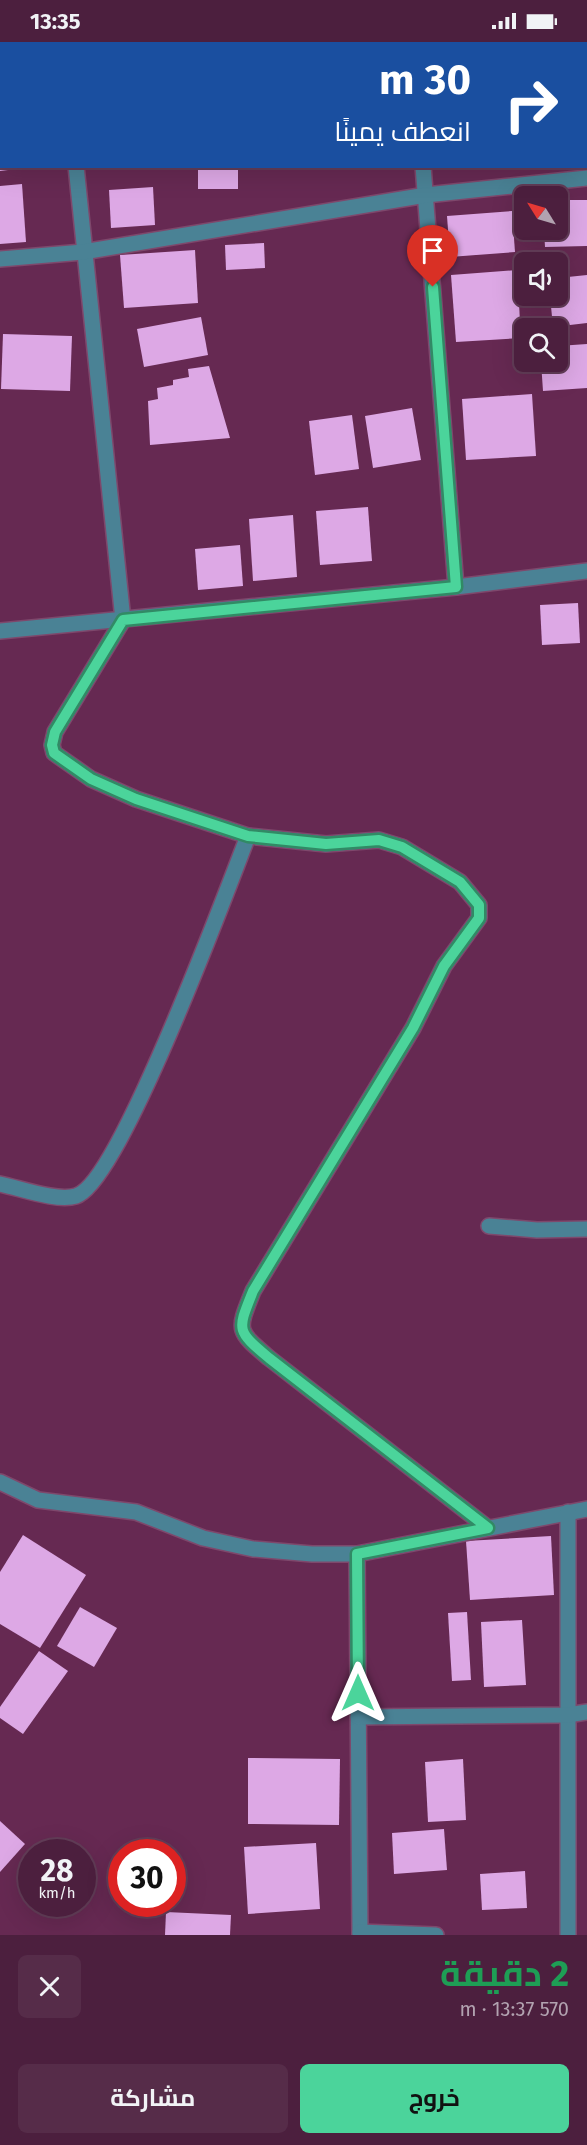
<!DOCTYPE html>
<html lang="ar">
<meta charset="utf-8">
<style>
:root{--surface:#4c1f3e;--page:#562c49;--text:#f1f3f6;--muted:#b2a2b0;--line:#633d58;--accent:#4bd49b}
body{margin:0;font-family:"Fira Sans",Cairo,sans-serif;background:var(--page);color:var(--text);direction:rtl;height:100vh;display:flex;flex-direction:column;font-size:22px;white-space:nowrap}
*{box-sizing:border-box;margin:0}
p{font-size:20px;color:var(--muted)}
.icon{flex:none;width:33px;height:33px;fill:none;stroke:currentColor;stroke-width:2;stroke-linecap:round;stroke-linejoin:round}
.map{position:relative;height:1893px;overflow:hidden;direction:ltr}
.panel{display:flex;flex-direction:column;background:var(--surface);flex:1}
.panel>*{flex:none}
.guide{position:absolute;left:0px;top:0px;width:588px;height:126px;box-shadow:0 6px 24px #0002,0 0 0 2px var(--line);direction:rtl;background:#1a4fa0;color:#fff;overflow:hidden}
.needle{width:39px;rotate:307deg}
.buttons{position:absolute;left:514px;top:144px;display:grid;gap:12px}
.buttons a{display:grid;place-items:center;width:54px;height:54px;border-radius:9px;background:var(--surface);box-shadow:0 6px 24px #0002,0 0 0 2px var(--line);font-size:30px}
.speed{position:absolute;left:18px;top:1797px;display:flex;gap:12px;font-size:30px;font-weight:700;text-align:center}
.speed>*{display:grid;place-content:center;width:78px;height:78px;border-radius:50%;background:var(--surface);box-shadow:0 6px 24px #0002,0 0 0 2px var(--line);line-height:1}
.speed small{font-size:15px;font-weight:400}
.speed .limit{border:9px solid #d22;background:#fff;color:#111}
.pin{position:absolute;display:grid;place-items:center;width:51px;height:51px;color:#fff;margin:-62px -26px;border-radius:50% 50% 50% 0;rotate:-45deg;box-shadow:0 0 6px #0007}
.pin .icon{rotate:45deg}
.me{position:absolute;width:66px;margin:-33px;rotate:0deg;stroke-linejoin:round;filter:drop-shadow(0 0 4px #0008)}
.turn{display:flex;align-items:center;gap:21px;height:126px;padding:0 18px;font-size:27px}
.turn .icon{width:78px;height:78px;stroke-width:2.5}
.turn b{display:block;font-size:42px;line-height:51px}
.round{display:grid;place-items:center;flex:none;width:63px;height:63px;border-radius:9px;background:var(--page)}
.overview{display:flex;align-items:center;justify-content:space-between;height:102px;padding:0 18px}
h1{font-size:36px;font-weight:700;line-height:45px;color:#1e9e55}
.primary-button{display:flex;gap:12px;margin-top:auto;padding:12px 18px}
.primary-button a{flex:1;height:69px;border-radius:9px;background:var(--accent);color:#111;font-size:24px;font-weight:700;line-height:69px;text-align:center}
.primary-button a+a{background:var(--page);color:var(--text)}
.status{display:flex;justify-content:space-between;align-items:center;height:42px;padding:0 30px;background:var(--surface);direction:ltr}
.status svg{height:16px;fill:currentColor}
.map>svg:first-child{display:block}
.building{fill:#dda8e5}
.lines{fill:none;stroke-linecap:round;stroke-linejoin:round}
.minor-casing{stroke:#7e486c;stroke-width:18}
.minor{stroke:#4a8295;stroke-width:15}
.route-casing{stroke:#318a65;stroke-width:15}
.route{stroke:#4bd49b;stroke-width:10}
</style>
<div class="status"><b>13:35</b><svg viewBox="0 0 49 12"><path d="M0 12V9h3v3zM5 12V6h3v6zM10 12V3h3v9zM15 12V0h3v12zM26 1h20v11H26zM47 4h2v5h-2z"/></svg></div>
<div class="map">
<svg width="587" height="1893" viewBox="0 0 587 1893">
<rect width="100%" height="100%" fill="#662952"/>
<g class="building">
<path d="M0 124H24V126L0 129Z"/>
<rect x="198" y="124" width="40" height="23"/>
<path d="M22 142 26 200 0 202V144Z"/>
<path d="M153 145 155 183 111 186 109 148Z"/>
<path d="M558 158H587V204L545 205 544 188H558Z"/>
<path d="M512 169 515 210 450 215 447 174Z"/>
<path d="M264 201 265 226 226 228 225 203Z"/>
<path d="M195 208 198 261 124 266 120 213Z"/>
<path d="M517 228 521 296 456 300 451 233Z"/>
<path d="M587 233V281L553 285 550 254H558V236Z"/>
<path d="M201 275 208 313 144 325 137 287Z"/>
<path d="M3 292 72 294 70 349 1 347Z"/>
<path d="M587 302V346L543 349 541 320H558V304Z"/>
<path d="M209 324 230 396 150 403 148 359 158 357 157 346 173 343V338L189 335 188 327Z"/>
<path d="M532 352 536 414 466 418 462 357Z"/>
<path d="M412 366 421 418 373 426 365 374Z"/>
<path d="M352 373 359 427 315 433 309 379Z"/>
<path d="M368 465 372 519 320 523 316 469Z"/>
<path d="M293 473 297 535 253 539 249 477Z"/>
<path d="M240 503 243 544 198 548 195 507Z"/>
<path d="M578 561 580 601 542 603 540 563Z"/>
<path d="M23 1493 86 1533 40 1606 0 1582V1530Z"/>
<path d="M551 1494 554 1553 470 1558 466 1499Z"/>
<path d="M80 1565 117 1586 94 1625 57 1604Z"/>
<path d="M467 1570 471 1638 452 1639 448 1571Z"/>
<path d="M522 1578 526 1643 484 1645 481 1580Z"/>
<path d="M39 1609 68 1629 23 1692 0 1676V1665Z"/>
<path d="M248 1716 340 1717 339 1783 248 1782Z"/>
<path d="M463 1717 466 1778 428 1780 425 1720Z"/>
<path d="M0 1779 25 1802 0 1830Z"/>
<path d="M444 1787 447 1828 394 1832 392 1791Z"/>
<path d="M316 1801 320 1867 248 1872 244 1805Z"/>
<path d="M525 1829 527 1866 482 1868 480 1832Z"/>
<path d="M166 1870 231 1873 230 1893H165Z"/>
</g>
<g class="lines">
<defs>
<g id="minor">
<path d="M65 0V2"/>
<path d="M411 0V2"/>
<path d="M76 124 123 578 55 690 52 703 54 711 91 737 136 757 248 794 326 802 379 798 402 805 460 840 479 863V876L444 924 413 986 253 1249C237 1289 236 1288 269 1316L488 1486"/>
<path d="M423 124 456 545"/>
<path d="M0 217 83 210 426 153 587 136"/>
<path d="M0 589 456 545 587 529"/>
<path d="M0 1142C20 1146 57 1160 76 1154 119 1141 227 848 248 794"/>
<path d="M489 1184 537 1188 587 1187"/>
<path d="M0 1440 38 1458 136 1470 203 1496 253 1507 312 1512H357L587 1467"/>
<path d="M568 1470V1893"/>
<path d="M357 1512 360 1893"/>
<path d="M358 1675 568 1673 587 1670"/>
<path d="M360 1890 436 1893"/>
</g>
</defs>
<use href="#minor" class="minor-casing"/>
<use href="#minor" class="minor"/>
</g>
<g class="lines">
<defs>
<path id="route" d="M358 1651 357 1512 488 1486 269 1316C236 1288 237 1289 253 1249L413 986 444 924 479 876V863L460 840 402 805 379 798 326 802 248 794 136 757 91 737 54 711 52 703 55 690 123 578 456 545 433 245"/>
</defs>
<use href="#route" class="route-casing"/>
<use href="#route" class="route"/>
</g>
</svg>
<div class="buttons">
<a><svg class="needle" viewBox="-14 -14 28 28"><path d="M0-13l5 13h-10z" fill="#e53935"/><path d="M0 13l5-13h-10z" fill="#b2a2b0"/></svg></a>
<a><svg class="icon" aria-label="sound" viewBox="0 0 24 24"><path d="M4 9h4l5-4v14l-5-4H4zM17 9q2 3 0 6"/></svg></a>
<a><svg class="icon" aria-label="search" viewBox="0 0 24 24"><circle cx="10" cy="10" r="6"/><path d="M15 15l6 6"/></svg></a>
</div>
<div class="speed"><div>28<small>km/h</small></div><div class="limit">30</div></div>
<div class="pin" style="left:433px;top:245px;background:#d93025"><svg class="icon" aria-label="arrive" viewBox="0 0 24 24"><path d="M6 21V4h12l-3 4 3 4H6"/></svg></div>
<svg class="me" style="left:358px;top:1651px" viewBox="-20 -20 40 40"><path d="M0-17L14 15 0 8-14 15z" fill="#4bd49b" stroke="#fff" stroke-width="4"/></svg>
<div class="guide">
<div class="turn"><svg class="icon" aria-label="right" viewBox="0 0 24 24"><path d="M7 20v-9h11M14 6l5 5-5 5"/></svg><div><b>30 m</b>انعطف يمينًا</div></div>
</div>
</div>
<section class="panel">
<div class="overview"><div><h1>2 دقيقة</h1><p>570 m · 13:37</p></div><a class="round"><svg class="icon" aria-label="close" viewBox="0 0 24 24"><path d="M6 6l12 12M18 6L6 18"/></svg></a></div>
<div class="primary-button"><a>خروج</a><a>مشاركة</a></div>
</section>
